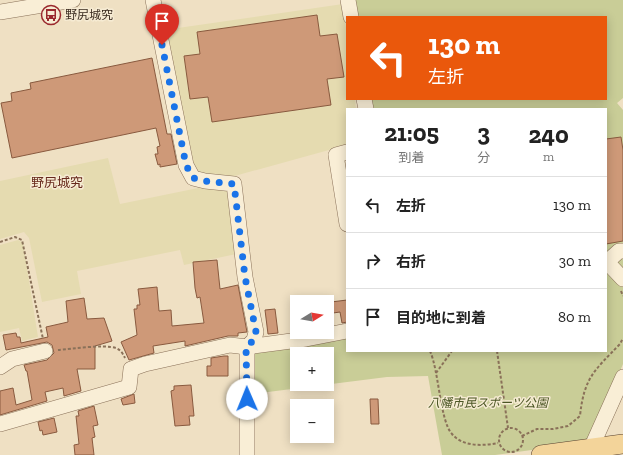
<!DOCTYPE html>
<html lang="ja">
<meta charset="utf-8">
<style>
:root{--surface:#fff;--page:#f6f6f6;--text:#222;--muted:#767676;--line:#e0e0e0}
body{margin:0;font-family:"Zilla Slab","Noto Sans JP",serif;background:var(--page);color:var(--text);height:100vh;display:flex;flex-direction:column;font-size:15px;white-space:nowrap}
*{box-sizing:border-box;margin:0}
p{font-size:13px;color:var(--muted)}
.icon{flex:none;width:22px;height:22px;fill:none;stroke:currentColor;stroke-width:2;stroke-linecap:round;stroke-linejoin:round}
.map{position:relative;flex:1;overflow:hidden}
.side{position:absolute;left:346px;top:108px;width:261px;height:244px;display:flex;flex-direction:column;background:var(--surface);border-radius:0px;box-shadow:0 2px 10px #0003}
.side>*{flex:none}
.guide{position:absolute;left:346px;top:16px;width:261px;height:84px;border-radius:0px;box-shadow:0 2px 10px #0003;background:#ea580c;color:#fff;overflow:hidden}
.needle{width:26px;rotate:79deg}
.buttons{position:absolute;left:290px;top:295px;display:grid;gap:8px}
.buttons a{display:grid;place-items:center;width:44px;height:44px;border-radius:0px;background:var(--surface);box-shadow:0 2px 10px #0003;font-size:20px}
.pin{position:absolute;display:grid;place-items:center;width:34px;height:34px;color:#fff;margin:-41px -17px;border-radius:50% 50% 50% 0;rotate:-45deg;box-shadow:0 0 4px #0007}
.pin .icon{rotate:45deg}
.me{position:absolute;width:44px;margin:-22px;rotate:359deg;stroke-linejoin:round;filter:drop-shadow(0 0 3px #0008)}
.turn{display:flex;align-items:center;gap:14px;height:84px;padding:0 16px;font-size:18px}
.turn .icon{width:52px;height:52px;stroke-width:2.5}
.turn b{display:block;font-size:28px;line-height:34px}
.eta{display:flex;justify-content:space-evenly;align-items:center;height:68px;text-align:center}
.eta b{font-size:24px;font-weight:800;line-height:28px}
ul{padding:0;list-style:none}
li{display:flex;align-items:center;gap:12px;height:56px;padding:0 16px;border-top:1px solid var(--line)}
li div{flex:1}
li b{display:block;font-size:15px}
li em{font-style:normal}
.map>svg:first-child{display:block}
.farmland{fill:#e5dbb0}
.green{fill:#c9cd97;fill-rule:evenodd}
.building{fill:#ce9978;stroke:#895a3f}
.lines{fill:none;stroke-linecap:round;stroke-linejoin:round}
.minor-casing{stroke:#8a7159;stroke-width:16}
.major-casing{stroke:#57402e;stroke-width:20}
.path{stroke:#8a7159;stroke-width:2;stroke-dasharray:3 2;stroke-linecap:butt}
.minor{stroke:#f9eed6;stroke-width:15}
.major{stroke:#f3d49a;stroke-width:19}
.route{stroke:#1a73e8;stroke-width:7;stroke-dasharray:0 12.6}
.labels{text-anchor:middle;stroke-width:3;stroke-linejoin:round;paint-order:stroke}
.poi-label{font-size:12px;fill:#392a1e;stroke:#f6ebd3;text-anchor:start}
.park-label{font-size:12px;font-style:italic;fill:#4b5624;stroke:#f6ebd3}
.neighbourhood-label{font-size:13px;fill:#67291c;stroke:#f6ebd3}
</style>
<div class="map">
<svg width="623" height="455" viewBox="0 0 623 455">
<rect width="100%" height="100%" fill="#efe0c3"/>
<g class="farmland">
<path d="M343 4 347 35V99H355L356 109H347V145L231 177 206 176 195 171 164 30Z"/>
<path d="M108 158 120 204 203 187H231L241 253 184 265 180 250 77 271 81 294 42 302 29 238 24 232 0 239V181Z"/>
<path d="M18 240 23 243 38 337 22 341 19 328 0 332V245Z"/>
</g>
<path class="green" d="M354 0H623V98L617 103 623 110V364L590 442 495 455H442L428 376 387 377 253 394 250 350 347 336V351H606V109H369L368 99H606V17H356ZM297 354H327V384H297Z"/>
<g class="building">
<path d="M317 15 320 36 337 34 344 77 327 79 331 105 212 122 208 97 190 99 184 56 200 54 197 32Z"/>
<path d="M152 58 167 134H171L177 164 160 167V164L158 165 155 154H158L157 147 160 146 156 128 12 158 1 103 12 101 11 93 31 89 30 83Z"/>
<path d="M621 137 623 150V241L606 244V139Z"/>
<path d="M217 260 220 289 238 285 247 332 238 333V336H228L185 346V341L153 346 154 353 129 360 121 342 137 335 134 309H137V305H140L138 289 157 287 159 311 171 310 172 326 204 323 200 297 197 298 195 288 193 262Z"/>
<path d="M84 298 87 319 104 318 112 341 95 346V369H77L81 391 64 396 63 388 45 392 47 401 0 415V391L13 388 16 405 32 400 27 371H26L24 365 47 360 54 353 52 345 47 342 6 350 3 335 16 333 17 337H20L21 343 48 337 46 327 68 322 66 301Z"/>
<path d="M347 300V322L342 323 340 312 333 313 331 302Z"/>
<path d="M275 309 278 333 268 334 265 310Z"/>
<path d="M224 356H228V376H207V366H211V358Z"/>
<path d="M191 385 194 416H189L190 425 175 426 171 391 174 390V386Z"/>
<path d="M134 394 135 403 123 405 121 399Z"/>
<path d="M370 399H378L379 424H371Z"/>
<path d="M94 406 98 425 93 426 95 437 92 438 94 455H75L74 445 79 444 76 416H79L78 411Z"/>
<path d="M54 418 57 432 43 435 42 430 40 431 38 422Z"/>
</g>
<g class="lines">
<defs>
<g id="minor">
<path d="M153 0 186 165 193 178 205 181 234 184 245 277 256 332 254 340 247 347V455"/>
<path d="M348 0 351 17"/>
<path d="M0 12 73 0"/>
<path d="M364 99 366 109"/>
<path d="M347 152 336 155 347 224"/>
<path d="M606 261 623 279"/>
<path d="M608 261 619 251H623"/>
<path d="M0 367 12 359 45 351"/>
<path d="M0 424 129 387 131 369 145 364 230 345 247 347 306 339 347 331"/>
<path d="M588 455 623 377"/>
</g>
<path id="major" d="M541 455 623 444"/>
</defs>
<use href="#minor" class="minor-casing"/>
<use href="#major" class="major-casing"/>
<g class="path">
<path d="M0 242 15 237 22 240 43 339"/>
<path d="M621 291 623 296"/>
<path d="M58 350C72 349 104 344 116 348 121 350 123 354 125 358"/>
<path d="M430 351C439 371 440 421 452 434 463 447 483 446 498 443"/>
<path d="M497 351 508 428"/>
<path d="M436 373 452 351"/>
<circle cx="511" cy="440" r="12"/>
<path d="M522 436 537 429H553L568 426 580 416C584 377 595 370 620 344L623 338"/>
</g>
<use href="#minor" class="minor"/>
<use href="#major" class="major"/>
</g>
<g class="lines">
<path class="route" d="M162 45 186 165 193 178 205 181 234 184 245 277 256 332 254 340 246 347 247 399"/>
</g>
<defs>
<symbol id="bus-ring" viewBox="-11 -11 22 22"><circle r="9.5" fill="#f6ebd3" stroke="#9a282d" stroke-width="1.5"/><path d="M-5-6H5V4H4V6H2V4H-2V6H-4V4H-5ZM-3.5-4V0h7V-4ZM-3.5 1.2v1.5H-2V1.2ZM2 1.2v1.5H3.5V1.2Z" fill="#9a282d"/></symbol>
</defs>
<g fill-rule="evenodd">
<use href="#bus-ring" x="40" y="4" width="22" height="22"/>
</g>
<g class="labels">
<g class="poi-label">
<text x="65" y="19">野尻城究</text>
</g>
<g class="park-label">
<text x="488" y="407">八幡市民スポーツ公園</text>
</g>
<g class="neighbourhood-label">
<text x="57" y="187">野尻城究</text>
</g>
</g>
</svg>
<div class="buttons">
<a><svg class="needle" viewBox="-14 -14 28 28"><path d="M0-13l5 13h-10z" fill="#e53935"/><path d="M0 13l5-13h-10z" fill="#767676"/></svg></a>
<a>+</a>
<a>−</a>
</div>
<div class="pin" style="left:162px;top:45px;background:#d93025"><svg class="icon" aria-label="arrive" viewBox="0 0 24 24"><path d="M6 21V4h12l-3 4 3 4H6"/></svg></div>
<svg class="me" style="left:247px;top:399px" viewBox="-20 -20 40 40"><circle r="19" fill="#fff"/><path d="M0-13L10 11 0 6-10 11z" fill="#1a73e8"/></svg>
<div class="guide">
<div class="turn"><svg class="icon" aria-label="left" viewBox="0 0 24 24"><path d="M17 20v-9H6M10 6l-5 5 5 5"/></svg><div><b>130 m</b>左折</div></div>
</div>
<section class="side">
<div class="eta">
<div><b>21:05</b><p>到着</p></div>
<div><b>3</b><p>分</p></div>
<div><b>240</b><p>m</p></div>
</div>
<ul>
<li><svg class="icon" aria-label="left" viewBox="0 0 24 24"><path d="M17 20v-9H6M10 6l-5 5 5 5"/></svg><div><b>左折</b></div><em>130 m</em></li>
<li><svg class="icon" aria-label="right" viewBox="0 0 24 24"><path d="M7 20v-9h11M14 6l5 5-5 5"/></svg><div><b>右折</b></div><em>30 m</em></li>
<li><svg class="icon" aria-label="arrive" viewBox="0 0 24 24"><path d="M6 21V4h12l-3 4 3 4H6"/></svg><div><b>目的地に到着</b></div><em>80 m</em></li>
</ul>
</section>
</div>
